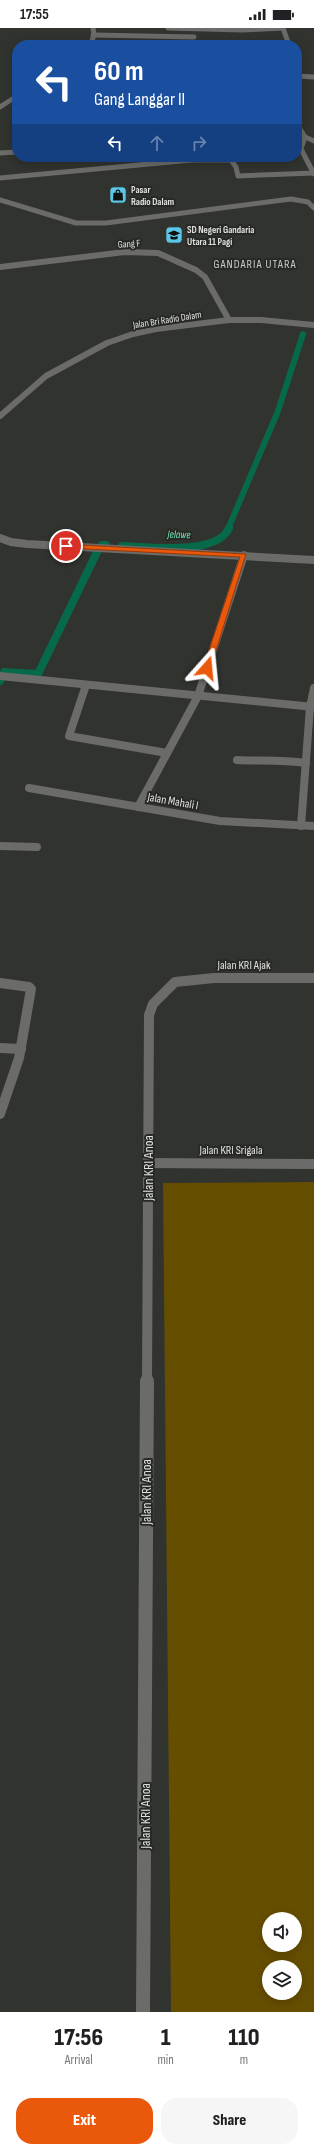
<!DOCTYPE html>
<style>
:root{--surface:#fff;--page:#f6f6f6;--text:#202124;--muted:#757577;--accent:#ea580c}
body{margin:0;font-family:"Sofia Sans Condensed",sans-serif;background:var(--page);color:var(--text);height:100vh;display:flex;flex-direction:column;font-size:15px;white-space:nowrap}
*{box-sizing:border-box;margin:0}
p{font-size:13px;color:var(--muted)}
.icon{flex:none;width:22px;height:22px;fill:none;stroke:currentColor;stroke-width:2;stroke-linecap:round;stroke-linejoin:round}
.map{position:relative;height:1984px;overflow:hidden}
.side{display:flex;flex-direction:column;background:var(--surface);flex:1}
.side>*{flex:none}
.guide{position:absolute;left:12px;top:12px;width:290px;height:122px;border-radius:16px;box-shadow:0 2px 10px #0003;background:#1a4fa0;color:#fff;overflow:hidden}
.controls{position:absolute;left:262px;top:1884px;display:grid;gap:8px}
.controls a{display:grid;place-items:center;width:40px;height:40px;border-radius:50%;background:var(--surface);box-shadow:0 2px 10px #0003;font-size:20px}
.pin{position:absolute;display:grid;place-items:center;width:34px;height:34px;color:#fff;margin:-17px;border:2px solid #fff;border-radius:50%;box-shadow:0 1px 4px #0007}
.me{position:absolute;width:44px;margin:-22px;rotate:18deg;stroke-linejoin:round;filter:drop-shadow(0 0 3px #0008)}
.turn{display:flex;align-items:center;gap:14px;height:84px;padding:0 16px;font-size:18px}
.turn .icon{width:52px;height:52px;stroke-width:2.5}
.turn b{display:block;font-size:28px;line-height:34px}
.lanes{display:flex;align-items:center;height:38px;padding:0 16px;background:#0003;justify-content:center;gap:20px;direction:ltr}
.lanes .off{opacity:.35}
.eta{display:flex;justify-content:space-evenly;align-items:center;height:68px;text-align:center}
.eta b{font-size:24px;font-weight:800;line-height:28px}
.cta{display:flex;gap:8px;margin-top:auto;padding:8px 16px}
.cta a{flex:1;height:46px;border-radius:16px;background:var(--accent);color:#fff;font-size:16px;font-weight:800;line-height:46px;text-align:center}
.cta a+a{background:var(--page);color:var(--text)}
.status{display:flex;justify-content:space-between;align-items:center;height:28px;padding:0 20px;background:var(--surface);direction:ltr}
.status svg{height:11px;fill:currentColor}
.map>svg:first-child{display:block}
.green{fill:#664e01;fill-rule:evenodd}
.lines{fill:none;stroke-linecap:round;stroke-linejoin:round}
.stream-far1{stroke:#066a4a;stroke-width:6}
.stream{stroke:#066a4a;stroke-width:8}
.minor-far4{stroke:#6b6b69;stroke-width:5}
.minor-far3{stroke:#6b6b69;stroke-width:6}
.minor-far2{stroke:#6b6b69;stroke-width:8}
.minor-far1{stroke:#6b6b69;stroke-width:10}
.minor{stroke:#6b6b69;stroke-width:14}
.route{fill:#ea580c;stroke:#983908}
.labels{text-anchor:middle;stroke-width:4;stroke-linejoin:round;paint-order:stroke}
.far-poi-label{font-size:10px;font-weight:bold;fill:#e0e1de;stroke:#272925;text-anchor:start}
.far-street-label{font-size:10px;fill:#e0e1de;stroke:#272925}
.far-water-label{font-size:11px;font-style:italic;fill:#74e7b6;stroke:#272925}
.far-quarter-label{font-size:12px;letter-spacing:1px;fill:#c9cbc6;stroke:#272925}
.street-label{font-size:12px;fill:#e0e1de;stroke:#272925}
.near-street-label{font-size:14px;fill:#e0e1de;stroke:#272925}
</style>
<div class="status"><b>17:55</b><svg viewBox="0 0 49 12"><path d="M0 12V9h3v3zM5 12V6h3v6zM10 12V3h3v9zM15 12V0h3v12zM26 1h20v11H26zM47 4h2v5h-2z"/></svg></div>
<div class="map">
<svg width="314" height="1984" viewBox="0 0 314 1984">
<rect width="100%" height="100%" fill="#31332f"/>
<path class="green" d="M314 1154V1984H171L163 1155ZM269 1891H295V1917H269ZM269 1939H295V1965H269Z"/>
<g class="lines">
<path class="stream-far1" d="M228 501 278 383 303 306"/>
<g class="stream">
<path d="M122 518C148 519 217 528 229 500"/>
<path d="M0 653 4 644 38 646 99 520 102 517H106"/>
</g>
<g class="minor-far4">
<path d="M168 0 243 2 283 0"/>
<path d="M283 0 289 17"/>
<path d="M93 7 194 9"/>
<path d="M91 17 94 6 93 0"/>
<path d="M297 48 314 49"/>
<path d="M0 79 17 68"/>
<path d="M297 96 305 109 314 113"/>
<path d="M305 109 301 121 314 146"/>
<path d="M0 125 17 124"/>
<path d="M192 132H231L236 139 238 148 314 145"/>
<path d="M0 150 192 132 197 129"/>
<path d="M0 172 76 195H106L291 171 308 174 314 180"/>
</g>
<g class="minor-far3">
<path d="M0 239 125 224 158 225 196 242 205 249 229 292"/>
<path d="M0 388 46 348 107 315 133 306 156 301 229 292H261L314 297"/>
</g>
<g class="minor-far2">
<path d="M0 510 11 514 27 516 314 532"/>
<path d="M0 648 314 679"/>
<path d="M86 657 69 708 167 725"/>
<path d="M237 732C261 733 283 732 306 735"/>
<path d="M29 760 220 793 314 798"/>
<path d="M138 779 198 668 244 527"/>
<path d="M301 798 310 679 314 660"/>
<path d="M0 818 37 819"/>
</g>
<g class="minor-far1">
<path d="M0 955 29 959 31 961 19 1030 0 1086"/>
<path d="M0 1020 21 1021"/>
<path d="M148 1135 314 1136"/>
<path d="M147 1354 149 987 153 976 175 954 214 950H314"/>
</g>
<path class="minor" d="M143 1984 147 1353"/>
</g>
<path class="route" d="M64 516 246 526 210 642 203 640 240 529 66 520 64 519Z"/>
<defs>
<symbol id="shop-square" viewBox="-11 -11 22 22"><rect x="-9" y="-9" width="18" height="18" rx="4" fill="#5cc7e7" stroke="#272925"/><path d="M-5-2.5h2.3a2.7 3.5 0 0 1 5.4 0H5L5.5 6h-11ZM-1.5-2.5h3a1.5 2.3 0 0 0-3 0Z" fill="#111"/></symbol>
<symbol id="school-square" viewBox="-11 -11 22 22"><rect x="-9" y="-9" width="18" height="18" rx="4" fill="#5cc7e7" stroke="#272925"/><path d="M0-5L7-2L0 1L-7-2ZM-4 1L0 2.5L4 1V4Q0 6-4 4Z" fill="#111"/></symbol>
</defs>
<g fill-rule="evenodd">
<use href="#shop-square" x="108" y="157" width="20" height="20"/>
<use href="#school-square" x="164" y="197" width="20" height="20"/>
</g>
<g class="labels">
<g class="far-poi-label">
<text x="131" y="165">Pasar<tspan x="131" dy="12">Radio Dalam</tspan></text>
<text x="187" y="205">SD Negeri Gandaria<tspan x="187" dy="12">Utara 11 Pagi</tspan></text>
</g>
<g class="far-street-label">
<text transform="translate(129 215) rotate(-4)" y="4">Gang F</text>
<text transform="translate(167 291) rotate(-9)" y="4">Jalan Bri Radio Dalam</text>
</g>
<g class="far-water-label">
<text transform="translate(179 506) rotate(1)" y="4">Jelawe</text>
</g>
<g class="far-quarter-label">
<text x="255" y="240">GANDARIA UTARA</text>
</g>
<g class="street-label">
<text transform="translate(173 773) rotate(10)" y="4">Jalan Mahali I</text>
<text x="244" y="941">Jalan KRI Ajak</text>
<text x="231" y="1126">Jalan KRI Srigala</text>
</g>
<g class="near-street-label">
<text transform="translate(148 1140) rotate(-90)" y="5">Jalan KRI Anoa</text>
<text transform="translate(146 1464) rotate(-90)" y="5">Jalan KRI Anoa</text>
<text transform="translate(145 1788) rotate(-90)" y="5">Jalan KRI Anoa</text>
</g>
</g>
</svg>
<div class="controls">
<a><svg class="icon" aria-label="sound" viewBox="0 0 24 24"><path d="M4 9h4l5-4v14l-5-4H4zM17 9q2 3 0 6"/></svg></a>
<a><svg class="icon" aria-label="layers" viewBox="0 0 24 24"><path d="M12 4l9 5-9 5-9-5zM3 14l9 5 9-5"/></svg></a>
</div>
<div class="pin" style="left:66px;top:518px;background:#d93025"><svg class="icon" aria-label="arrive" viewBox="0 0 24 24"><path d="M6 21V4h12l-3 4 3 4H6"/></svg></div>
<svg class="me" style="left:207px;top:640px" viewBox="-20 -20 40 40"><path d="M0-17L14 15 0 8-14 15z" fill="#ea580c" stroke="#fff" stroke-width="4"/></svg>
<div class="guide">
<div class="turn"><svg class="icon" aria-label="left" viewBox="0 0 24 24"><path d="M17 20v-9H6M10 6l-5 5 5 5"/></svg><div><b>60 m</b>Gang Langgar II</div></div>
<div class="lanes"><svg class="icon" aria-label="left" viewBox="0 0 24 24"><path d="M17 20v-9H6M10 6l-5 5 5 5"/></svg><svg class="icon off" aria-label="ahead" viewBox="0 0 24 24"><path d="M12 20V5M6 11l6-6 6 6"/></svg><svg class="icon off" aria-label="right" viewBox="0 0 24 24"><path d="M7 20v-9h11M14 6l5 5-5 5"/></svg></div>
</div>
</div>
<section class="side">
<div class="eta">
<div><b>17:56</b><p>Arrival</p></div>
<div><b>1</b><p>min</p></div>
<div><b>110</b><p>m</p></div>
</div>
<div class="cta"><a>Exit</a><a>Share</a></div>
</section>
